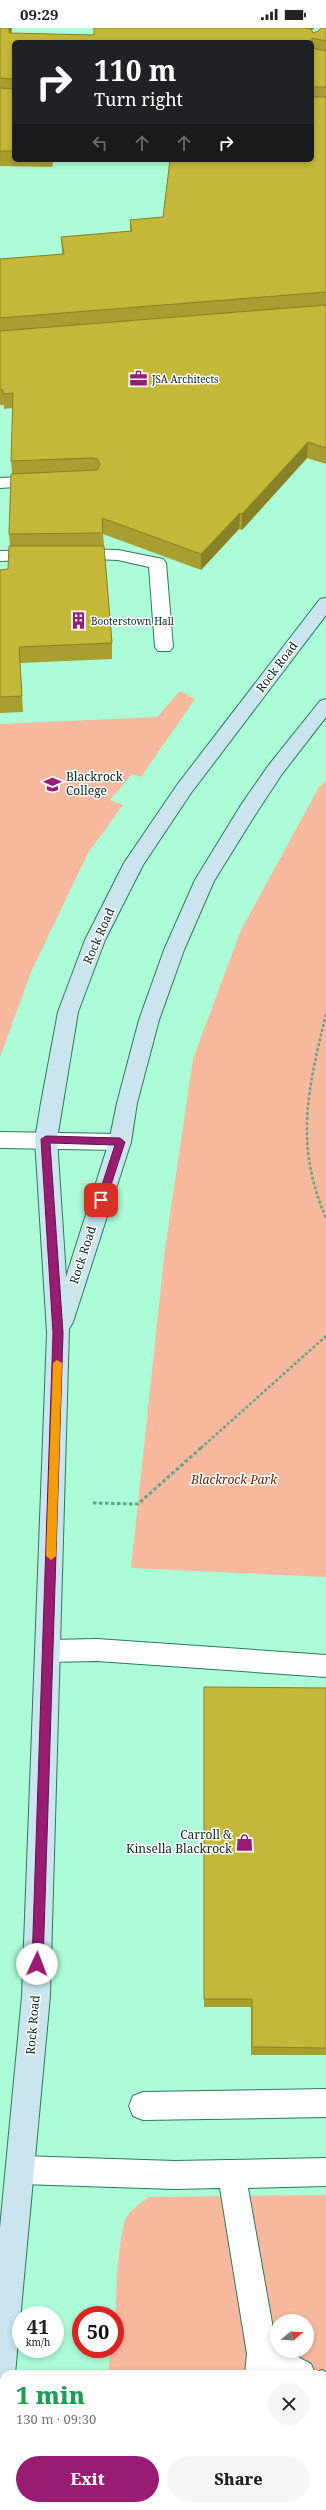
<!DOCTYPE html>
<meta charset="utf-8">
<style>
:root{--surface:#fff;--page:#f6f6f6;--text:#222;--muted:#767676;--accent:#991c73}
body{margin:0;font-family:"Noto Serif",serif;background:var(--page);color:var(--text);height:100vh;display:flex;flex-direction:column;font-size:15px;white-space:nowrap}
*{box-sizing:border-box;margin:0}
p{font-size:13px;color:var(--muted)}
.icon{flex:none;width:22px;height:22px;fill:none;stroke:currentColor;stroke-width:2;stroke-linecap:round;stroke-linejoin:round}
.map{position:relative;flex:1;overflow:hidden}
.drawer{position:absolute;left:0px;top:2342px;width:326px;height:140px;display:flex;flex-direction:column;background:var(--surface);border-radius:12px 12px 0 0;box-shadow:0 2px 6px #0003}
.drawer>*{flex:none}
.guide{position:absolute;left:12px;top:12px;width:302px;height:122px;border-radius:6px;box-shadow:0 2px 6px #0003;background:#202124;color:#fff;overflow:hidden}
.needle{width:26px;rotate:72deg}
.controls{position:absolute;left:270px;top:2286px;display:grid;gap:8px}
.controls a{display:grid;place-items:center;width:44px;height:44px;border-radius:50%;background:var(--surface);box-shadow:0 2px 6px #0003;font-size:20px}
.speed{position:absolute;left:12px;top:2278px;display:flex;gap:8px;font-size:20px;font-weight:700;text-align:center}
.speed>*{display:grid;place-content:center;width:52px;height:52px;border-radius:50%;background:var(--surface);box-shadow:0 2px 6px #0003;line-height:1}
.speed small{font-size:10px;font-weight:400}
.speed .limit{border:6px solid #d22;background:#fff;color:#111}
.pin{position:absolute;display:grid;place-items:center;width:34px;height:34px;color:#fff;margin:-17px;border-radius:8px;box-shadow:0 2px 6px #0006}
.me{position:absolute;width:44px;margin:-22px;rotate:2deg;stroke-linejoin:round;filter:drop-shadow(0 0 3px #0008)}
.turn{display:flex;align-items:center;gap:14px;height:84px;padding:0 16px;font-size:18px}
.turn .icon{width:52px;height:52px;stroke-width:2.5}
.turn b{display:block;font-size:28px;line-height:34px}
.lanes{display:flex;align-items:center;height:38px;padding:0 16px;background:#0003;justify-content:center;gap:20px;direction:ltr}
.lanes .off{opacity:.35}
.round{display:grid;place-items:center;flex:none;width:42px;height:42px;border-radius:21px;background:var(--page)}
.headline{display:flex;align-items:center;justify-content:space-between;height:68px;padding:0 16px}
h1{font-size:24px;font-weight:800;line-height:30px;color:#1e9e55}
.action{display:flex;gap:8px;margin-top:auto;padding:8px 16px}
.action a{flex:1;height:46px;border-radius:24px;background:var(--accent);color:#fff;font-size:16px;font-weight:800;line-height:46px;text-align:center}
.action a+a{background:var(--page);color:var(--text)}
.status{display:flex;justify-content:space-between;align-items:center;height:28px;padding:0 20px;background:var(--surface);direction:ltr}
.status svg{height:11px;fill:currentColor}
.map>svg:first-child{display:block}
.green{fill:#f8b99e;fill-rule:evenodd}
.lines{fill:none;stroke-linecap:round;stroke-linejoin:round}
.lane-casing{stroke:#2a7b5c;stroke-width:2}
.secondary-casing{stroke:#2a7b5c;stroke-width:2}
.path-far1{stroke:#66a388;stroke-width:2.5;stroke-dasharray:3 2;stroke-linecap:butt}
.path{stroke:#66a388;stroke-width:3;stroke-dasharray:3.5 2.5;stroke-linecap:butt}
.lane{fill:#fff;fill-rule:evenodd}
.secondary{fill:#cae5ee;fill-rule:evenodd}
.wall{fill:#a99e30}
.shaded-wall{fill:#898127}
.building{fill:#c4b838;stroke:#898127}
.route{fill:#991c73;stroke:#63124b}
.slow{fill:#f59e0b}
.labels{text-anchor:middle;stroke-width:3;stroke-linejoin:round;paint-order:stroke}
.far-poi-label{font-size:10px;fill:#05271a;stroke:#fff;text-anchor:start}
.street-label{font-size:12px;fill:#05271a;stroke:#fff}
.poi-label{font-size:12px;fill:#05271a;stroke:#fff;text-anchor:start}
.park-label{font-size:12px;font-style:italic;fill:#662400;stroke:#fff}
</style>
<div class="status"><b>09:29</b><svg viewBox="0 0 49 12"><path d="M0 12V9h3v3zM5 12V6h3v6zM10 12V3h3v9zM15 12V0h3v12zM26 1h20v11H26zM47 4h2v5h-2z"/></svg></div>
<div class="map">
<svg width="326" height="2482" viewBox="0 0 326 2482">
<rect width="100%" height="100%" fill="#acfcd7"/>
<g class="green">
<path d="M180 663 195 671 141 749 132 746 110 772 123 777 88 825 31 944 0 1029V696L157 689Z"/>
<path d="M326 753V1549L131 1540 165 1221 193 1031 241 902 319 759Z"/>
<path d="M326 2167V2482H94V2478H322V2346H108L111 2321H115C115 2299 116 2202 128 2187 133 2180 143 2174 149 2169ZM277 2293H307V2323H277Z"/>
</g>
<g class="lines">
<defs>
<g id="lane">
<path d="M40 448 46 449 48 453 46 457 0 460V450Z"/>
<path d="M75 521 118 522 163 531 166 535 173 619 170 623H158L155 619 149 539 118 532 69 530 66 526 69 522Z"/>
<path d="M39 522 45 523 48 527 45 531 0 533V523Z"/>
<path d="M0 1104 120 1106 127 1108 131 1114 127 1120 120 1122 0 1120Z"/>
<path d="M97 1611 326 1627V1649L97 1633 48 1634 39 1631 36 1623 39 1615 48 1612Z"/>
<path d="M326 2061V2089L143 2092 133 2088 129 2078 133 2068 143 2064Z"/>
<path d="M21 2128 175 2133 326 2130V2158L248 2160 277 2323H287L311 2336 315 2345 322 2342 326 2344V2374L322 2372V2346H245L247 2326 220 2160 175 2161 21 2156 11 2152 7 2142 11 2132Z"/>
<rect x="228" y="2478" width="30" height="4"/>
</g>
<path id="secondary" d="M326 570V587L191 765 143 837 105 912 78 984 57 1111 66 1249 109 1114 117 1075 139 992 164 922 195 852 241 777 268 738 320 673 326 671V689L282 746 255 787 214 853 184 922 159 992 137 1075 131 1114 73 1294 69 1301 50 1968 15 2346H4V2366L0 2368V2200L22 1968 47 1305 35 1111 41 1075 58 984 85 912 124 835 177 757 320 571Z"/>
</defs>
<use href="#lane" class="lane-casing"/>
<use href="#secondary" class="secondary-casing"/>
<g class="path-far1">
<path d="M326 986C308 1061 294 1116 326 1190"/>
<path d="M201 1420 326 1308"/>
</g>
<path class="path" d="M93 1475 138 1476 202 1419"/>
<use href="#lane" class="lane"/>
<use href="#secondary" class="secondary"/>
</g>
<g class="wall">
<path d="M0 0 11 5 94 7 312 3 313 5 326 0V436L307 430 242 502 239 501 201 542 103 506 104 518 112 615V631L20 635 23 684 0 685V542L8 541 10 518 9 506 12 445 11 433 13 380 4 381V377H0V231L62 226 61 209 130 203V192L163 189 312 132V14H14V132H53L52 139 0 138Z"/>
<path d="M326 1660V2027H251V1979H204V1668Z"/>
</g>
<g class="shaded-wall">
<path d="M9 0H12L10 19 9 5Z"/>
<path d="M304 0H314L304 14Z"/>
<path d="M52 132H53L52 139Z"/>
<path d="M308 414 307 430 242 502V486Z"/>
<path d="M240 485 239 501 201 542V526Z"/>
</g>
<g class="building">
<path d="M0 0H9V5L94 7V0H304L311 1 313 5 318 3 321 0H326V13L312 10V14H14V51L0 50Z"/>
<path d="M312 20 326 23V59H312Z"/>
<path d="M0 60 14 61V123H0Z"/>
<path d="M312 69H326V264L0 290V231L64 226 61 209 132 203 130 192 163 189 170 132H312Z"/>
<path d="M326 277V420L308 414 242 486 240 485 201 526 102 490 103 505 9 506 11 446 97 442 100 436 97 431 91 430 11 433 13 365 3 366V362H0V303Z"/>
<path d="M9 518H104L112 615 19 619 22 668 0 669V542L8 541Z"/>
<path d="M204 1659 326 1660V2020L252 2019V1971H204Z"/>
</g>
<path class="route" d="M46 1108 120 1110 125 1114 106 1172 101 1176 97 1172 115 1117 50 1115 63 1305 43 1936 37 1942 32 1936 53 1305 41 1111Z"/>
<path class="slow" d="M57 1332 62 1335 56 1528 51 1532 46 1528 53 1335Z"/>
<defs>
<symbol id="office-bare" viewBox="-9 -9 18 18"><path d="M-6-3h4V-5.5h4V-3h4V5H-6ZM-1-4.5V-3h2v-1.5ZM-6 0V1H6V0Z" fill="#991c73" stroke="#fff" stroke-width="2.5" paint-order="stroke"/></symbol>
<symbol id="building-bare" viewBox="-9 -9 18 18"><path d="M-4-6H4V6H1V3H-1V6H-4ZM-2.5-4.3h1.7v1.8h-1.7ZM.8-4.3h1.7v1.8H.8ZM-2.5-1h1.7V.8h-1.7ZM.8-1h1.7V.8H.8Z" fill="#991c73" stroke="#fff" stroke-width="2.5" paint-order="stroke"/></symbol>
<symbol id="school-bare" viewBox="-9 -9 18 18"><path d="M0-5L7-2L0 1L-7-2ZM-4 1L0 2.5L4 1V4Q0 6-4 4Z" fill="#991c73" stroke="#fff" stroke-width="2.5" paint-order="stroke"/></symbol>
<symbol id="shop-bare" viewBox="-9 -9 18 18"><path d="M-5-2.5h2.3a2.7 3.5 0 0 1 5.4 0H5L5.5 6h-11ZM-1.5-2.5h3a1.5 2.3 0 0 0-3 0Z" fill="#991c73" stroke="#fff" stroke-width="2.5" paint-order="stroke"/></symbol>
</defs>
<g fill-rule="evenodd">
<use href="#office-bare" x="126" y="338" width="25" height="25"/>
<use href="#building-bare" x="66" y="580" width="25" height="25"/>
<use href="#school-bare" x="40" y="744" width="25" height="25"/>
<use href="#shop-bare" x="232" y="1802" width="25" height="25"/>
</g>
<g class="labels">
<g class="far-poi-label">
<text x="152" y="355">JSA Architects</text>
<text x="91" y="597">Booterstown Hall</text>
</g>
<g class="street-label">
<text transform="translate(277 639) rotate(-53)" y="4">Rock Road</text>
<text transform="translate(99 908) rotate(-66)" y="4">Rock Road</text>
<text transform="translate(83 1227) rotate(-72)" y="4">Rock Road</text>
<text transform="translate(33 1997) rotate(-85)" y="4">Rock Road</text>
</g>
<g class="poi-label">
<text x="66" y="753">Blackrock<tspan x="66" dy="14">College</tspan></text>
<text x="232" y="1811" text-anchor="end">Carroll &amp;<tspan x="232" dy="14">Kinsella Blackrock</tspan></text>
</g>
<g class="park-label">
<text x="234" y="1456">Blackrock Park</text>
</g>
</g>
</svg>
<div class="controls">
<a><svg class="needle" viewBox="-14 -14 28 28"><path d="M0-13l5 13h-10z" fill="#e53935"/><path d="M0 13l5-13h-10z" fill="#767676"/></svg></a>
</div>
<div class="speed"><div>41<small>km/h</small></div><div class="limit">50</div></div>
<div class="pin" style="left:101px;top:1172px;background:#d93025"><svg class="icon" aria-label="arrive" viewBox="0 0 24 24"><path d="M6 21V4h12l-3 4 3 4H6"/></svg></div>
<svg class="me" style="left:37px;top:1936px" viewBox="-20 -20 40 40"><circle r="19" fill="#fff"/><path d="M0-13L10 11 0 6-10 11z" fill="#991c73"/></svg>
<div class="guide">
<div class="turn"><svg class="icon" aria-label="right" viewBox="0 0 24 24"><path d="M7 20v-9h11M14 6l5 5-5 5"/></svg><div><b>110 m</b>Turn right</div></div>
<div class="lanes"><svg class="icon off" aria-label="left" viewBox="0 0 24 24"><path d="M17 20v-9H6M10 6l-5 5 5 5"/></svg><svg class="icon off" aria-label="ahead" viewBox="0 0 24 24"><path d="M12 20V5M6 11l6-6 6 6"/></svg><svg class="icon off" aria-label="ahead" viewBox="0 0 24 24"><path d="M12 20V5M6 11l6-6 6 6"/></svg><svg class="icon" aria-label="right" viewBox="0 0 24 24"><path d="M7 20v-9h11M14 6l5 5-5 5"/></svg></div>
</div>
<section class="drawer">
<div class="headline"><div><h1>1 min</h1><p>130 m · 09:30</p></div><a class="round"><svg class="icon" aria-label="close" viewBox="0 0 24 24"><path d="M6 6l12 12M18 6L6 18"/></svg></a></div>
<div class="action"><a>Exit</a><a>Share</a></div>
</section>
</div>
